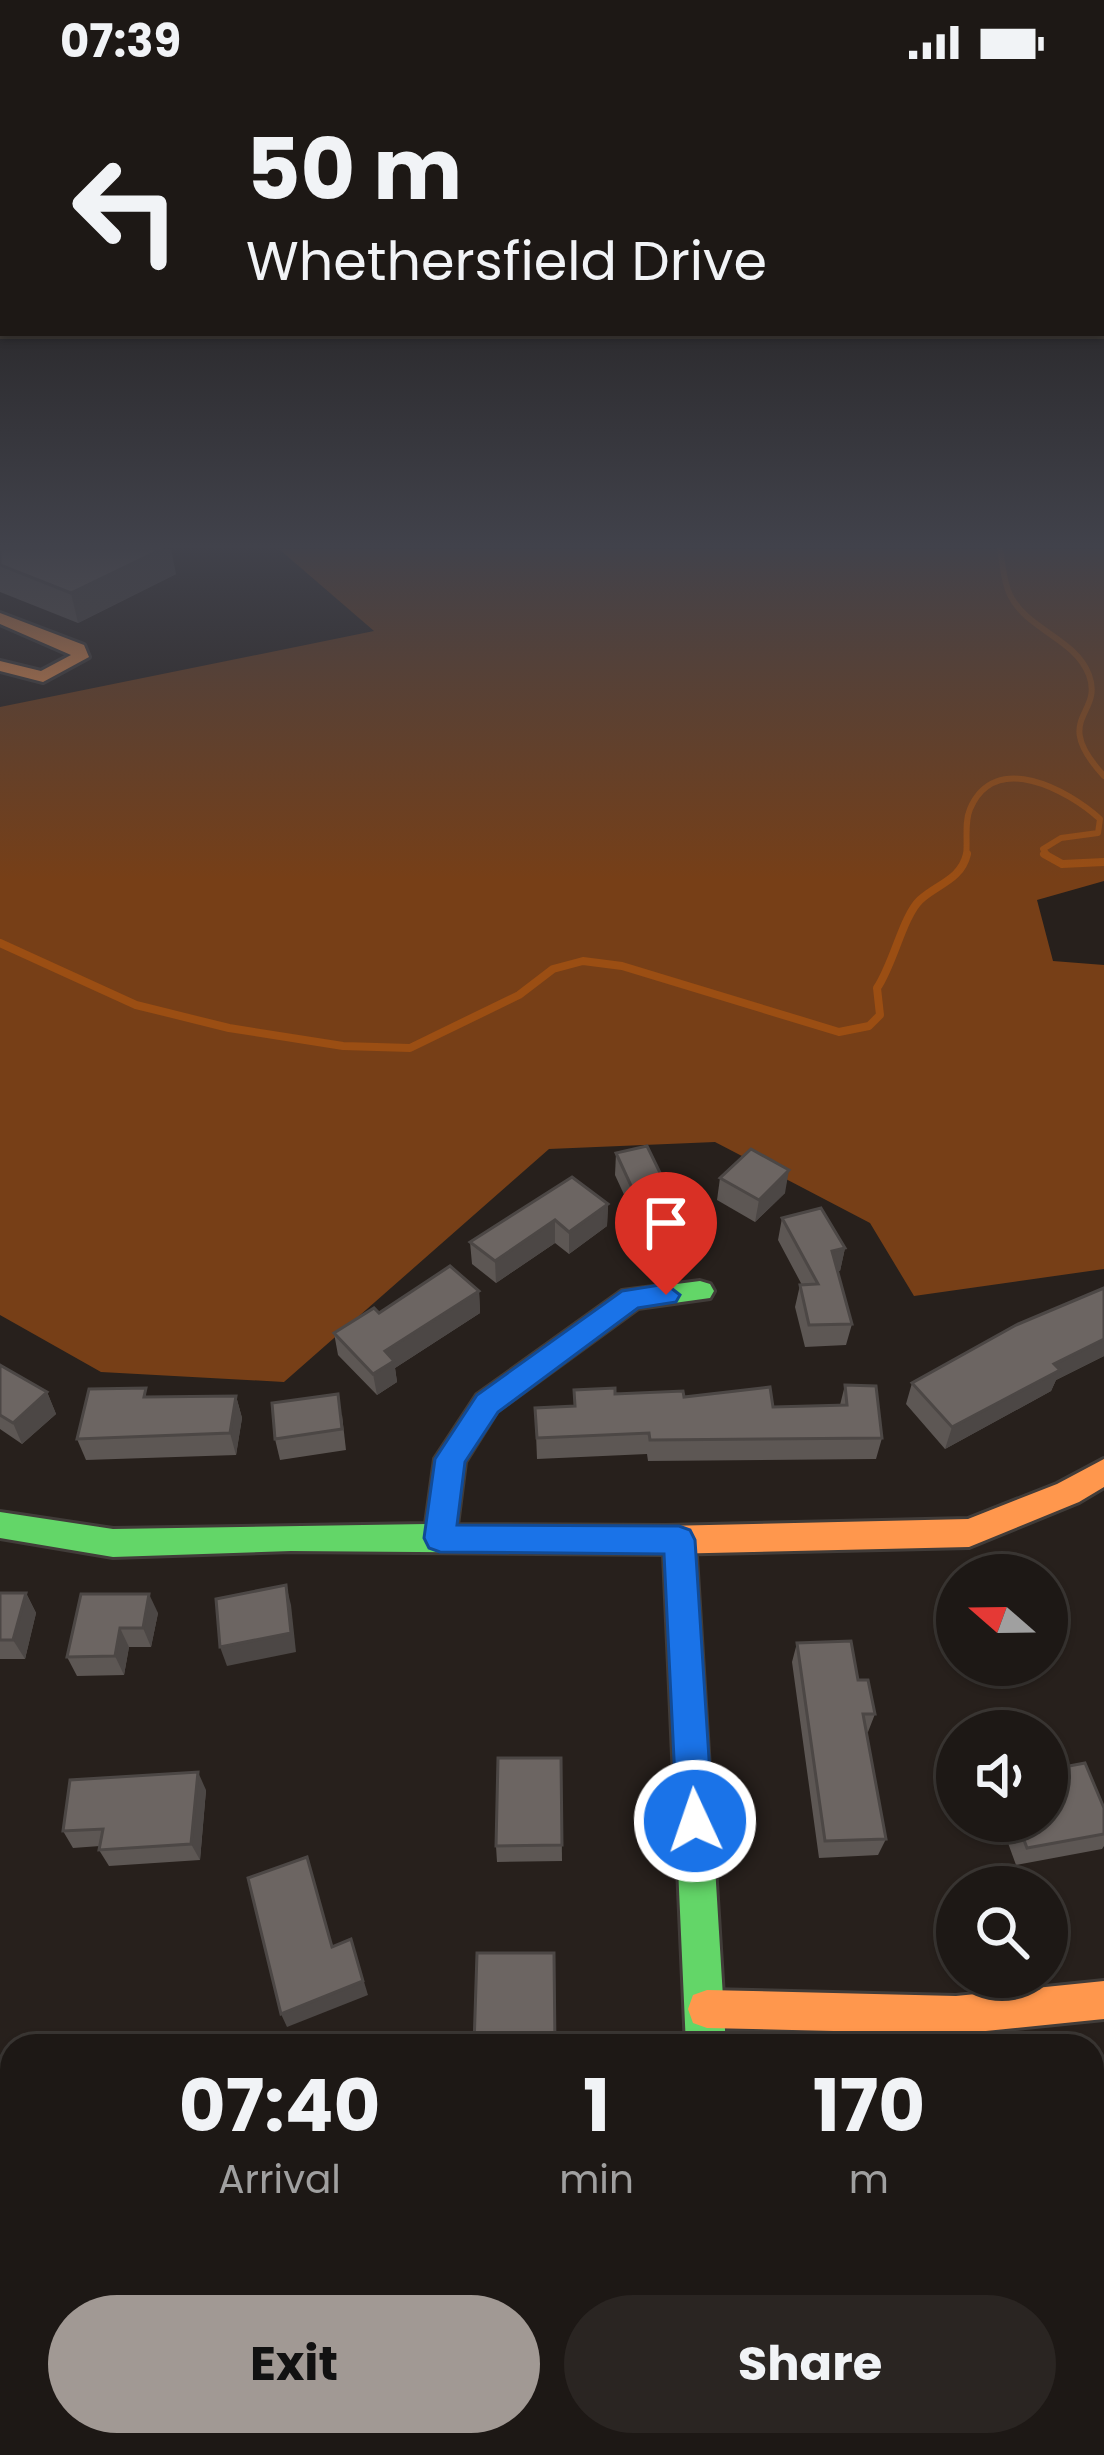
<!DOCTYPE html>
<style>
:root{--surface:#1d1815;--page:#2a2522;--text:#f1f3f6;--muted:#a0a0a0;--line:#3b3734;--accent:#a19994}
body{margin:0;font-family:Poppins,sans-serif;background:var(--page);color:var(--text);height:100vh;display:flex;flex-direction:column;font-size:45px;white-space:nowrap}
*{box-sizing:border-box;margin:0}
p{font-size:39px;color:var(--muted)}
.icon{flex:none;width:66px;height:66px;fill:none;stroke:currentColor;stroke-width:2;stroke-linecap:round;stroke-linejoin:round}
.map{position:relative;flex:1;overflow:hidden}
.side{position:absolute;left:0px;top:1950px;width:1104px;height:423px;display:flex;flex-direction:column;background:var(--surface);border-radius:36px 36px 0 0;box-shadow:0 3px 9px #0004,0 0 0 3px var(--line)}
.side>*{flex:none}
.banner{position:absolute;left:0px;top:0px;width:1104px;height:252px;box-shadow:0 3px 9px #0004,0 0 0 3px var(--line);background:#1d1815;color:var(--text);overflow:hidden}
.needle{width:78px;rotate:290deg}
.tools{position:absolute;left:936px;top:1470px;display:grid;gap:24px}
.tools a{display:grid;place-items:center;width:132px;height:132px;border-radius:50%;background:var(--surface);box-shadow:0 3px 9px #0004,0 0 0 3px var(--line);font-size:60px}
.pin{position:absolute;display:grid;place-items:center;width:102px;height:102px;color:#fff;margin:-123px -51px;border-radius:50% 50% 50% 0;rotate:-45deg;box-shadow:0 0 12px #0007}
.pin .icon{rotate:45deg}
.me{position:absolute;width:132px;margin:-66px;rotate:357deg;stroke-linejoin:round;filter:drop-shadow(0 0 9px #0008)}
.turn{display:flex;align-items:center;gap:42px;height:252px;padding:0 48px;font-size:54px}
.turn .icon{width:156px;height:156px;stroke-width:2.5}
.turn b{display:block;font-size:84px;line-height:102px}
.eta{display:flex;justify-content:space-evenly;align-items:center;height:204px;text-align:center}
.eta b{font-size:72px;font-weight:700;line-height:84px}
.primary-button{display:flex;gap:24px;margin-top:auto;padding:24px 48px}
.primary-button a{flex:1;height:138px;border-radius:72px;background:var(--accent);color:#111;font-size:48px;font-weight:700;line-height:138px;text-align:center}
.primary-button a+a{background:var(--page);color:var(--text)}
.status{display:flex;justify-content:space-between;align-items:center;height:84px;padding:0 60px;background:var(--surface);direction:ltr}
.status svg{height:33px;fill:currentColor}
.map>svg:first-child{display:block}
.forest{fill:#773f17}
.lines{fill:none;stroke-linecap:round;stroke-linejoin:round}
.stream-far1{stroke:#9b4e13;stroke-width:6}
.stream{stroke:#9b4e13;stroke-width:8}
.street-casing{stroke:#413c39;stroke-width:6}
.fast-casing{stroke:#413c39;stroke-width:6}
.slow-casing{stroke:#413c39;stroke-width:6}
.street{fill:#5f5956;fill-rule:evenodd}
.fast{fill:#63d668;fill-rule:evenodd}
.slow{fill:#ff974d;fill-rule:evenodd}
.wall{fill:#5d5754}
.shaded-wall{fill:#4c4745}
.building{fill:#6c6562;stroke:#4c4745;stroke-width:3}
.route{fill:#1a73e8;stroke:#114b97;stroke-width:3}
</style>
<div class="status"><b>07:39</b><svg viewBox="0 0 49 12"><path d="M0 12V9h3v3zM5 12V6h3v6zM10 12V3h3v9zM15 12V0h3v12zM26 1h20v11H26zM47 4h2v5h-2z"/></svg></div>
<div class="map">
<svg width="1104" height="2371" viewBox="0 0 1104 2371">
<rect width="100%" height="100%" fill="#27201c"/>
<path class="forest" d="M279 465H1104V797L1037 816 1053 877 1104 881V1185L914 1212 870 1139 715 1058 549 1065 284 1298 101 1288 0 1231V623L374 547Z"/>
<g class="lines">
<g class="stream-far1">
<path d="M1000 465C1003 480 1003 497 1010 511 1027 546 1075 554 1089 591 1104 632 1050 633 1104 692"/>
<path d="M966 773C968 757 964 739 970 725 995 666 1068 706 1100 735L1098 749 1061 754 1043 765 1049 773"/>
</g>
<g class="stream">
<path d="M1044 770 1062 780 1104 778"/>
<path d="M0 859 136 921 229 944 343 962 410 964 519 911 553 885 583 877 622 882 839 948 869 942 880 931 877 904C893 881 903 832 920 816 937 800 961 796 967 770"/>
</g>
<defs>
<g id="street">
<path d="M192 2361H251L255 2371H196Z"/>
<rect x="675" y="2361" width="56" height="10"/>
</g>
<path id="fast" d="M700 1197 710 1200 714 1207 710 1214 638 1224 497 1327 465 1378 457 1441 679 1442 690 1446 695 1456 726 1962H686L664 1470 291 1467 113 1473 0 1454V1428L113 1445 426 1440 435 1375 477 1311 622 1207Z"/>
<g id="slow">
<path d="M0 529 84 561 89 573 43 598 0 587V577L41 587 71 571 0 540Z"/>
<path d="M1104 1375V1403L1079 1418 969 1463 665 1470 654 1466 649 1456 654 1446 665 1442 968 1435 1057 1400Z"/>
<path d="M1104 1897V1935L956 1950 707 1944 693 1939 688 1925 693 1911 707 1906 956 1912Z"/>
</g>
</defs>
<use href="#street" class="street-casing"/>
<use href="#fast" class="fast-casing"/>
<use href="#slow" class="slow-casing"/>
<use href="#street" class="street"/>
<use href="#fast" class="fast"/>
<use href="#slow" class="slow"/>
</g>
<g class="wall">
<path d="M0 465 176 490 78 539 0 508Z"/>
<path d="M616 1069 663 1121 632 1128 615 1091Z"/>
<path d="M720 1094 785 1109 755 1138 717 1116Z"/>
<path d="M608 1120 607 1142 569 1170 555 1159 496 1199 472 1180 470 1158Z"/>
<path d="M782 1134 845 1164 840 1187H837L852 1240 846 1261 805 1263 795 1223 800 1201H802L778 1156Z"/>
<path d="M1104 1204V1272L1056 1296 1051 1307 945 1365 906 1320 912 1299Z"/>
<path d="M479 1207 480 1229 395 1284 397 1298 377 1311 338 1271 334 1249 379 1229Z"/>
<path d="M0 1281 47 1308 56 1330 22 1360 0 1345Z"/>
<path d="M845 1301 882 1354 876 1375 648 1377 647 1370 537 1375 535 1324 574 1322V1306L684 1313 773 1323 840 1321Z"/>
<path d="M236 1312 242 1334 236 1371 86 1376 77 1355 149 1313Z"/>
<path d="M342 1331 346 1366 280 1376 275 1355Z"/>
<path d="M0 1509H26L36 1529 25 1575H0Z"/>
<path d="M81 1510 158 1529 151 1563H129L124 1591 77 1592 67 1573Z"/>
<path d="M957 1513V1560L946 1534 954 1514Z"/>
<path d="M797 1559 858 1596 875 1630 868 1648H866L886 1755 878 1771 819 1774 792 1578Z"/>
<path d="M561 1674 562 1777 497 1778 496 1762Z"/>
<path d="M1048 1686 1104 1724V1762L1102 1765 1016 1781 1000 1737H1047Z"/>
<path d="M206 1706 200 1776 109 1782 99 1766 100 1762 73 1764 63 1747Z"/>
<path d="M1092 2073 1104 2107V2126L1092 2133Z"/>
</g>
<g class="shaded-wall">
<path d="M162 465H171L176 490 78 539 71 509Z"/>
<path d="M789 1086 785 1109 755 1138 759 1116Z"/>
<path d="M665 1099 663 1121 632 1128 633 1106Z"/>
<path d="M608 1120 607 1142 569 1170V1148Z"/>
<path d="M555 1136V1159L496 1199 495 1177Z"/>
<path d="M845 1164 840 1187 827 1190 832 1167Z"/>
<path d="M479 1207 480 1229 395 1284 397 1298 377 1311 373 1290 385 1267Z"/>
<path d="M1104 1255V1272L1056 1296 1051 1307 945 1365 952 1343 1054 1280Z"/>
<path d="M47 1308 56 1330 22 1360 13 1339Z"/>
<path d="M236 1312 242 1334 236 1371 230 1349Z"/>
<path d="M286 1501 291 1521 296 1568 227 1582 220 1563Z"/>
<path d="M26 1509 36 1529 25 1575 13 1556Z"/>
<path d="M149 1510 158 1529 151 1563 143 1544Z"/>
<path d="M120 1544 129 1563 124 1591 115 1572Z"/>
<path d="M198 1688 206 1706 200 1776 191 1760Z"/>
<path d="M351 1855 368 1911 287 1943 281 1930Z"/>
</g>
<g class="building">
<path d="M0 465H162L71 509 0 481Z"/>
<path d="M647 1062 665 1099 633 1106 616 1069Z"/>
<path d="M751 1065 789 1086 759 1116 720 1094Z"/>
<path d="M572 1093 608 1120 569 1148 555 1136 495 1177 470 1158Z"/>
<path d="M821 1124 845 1164 832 1167 852 1240 809 1241 800 1201 818 1200 782 1134Z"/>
<path d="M450 1182 479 1207 385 1267 394 1277 373 1290 334 1249 374 1224 379 1229Z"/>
<path d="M1104 1204V1255L1054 1280 1060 1286 952 1343 912 1299 1016 1241Z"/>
<path d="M0 1281 47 1308 13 1339 0 1331Z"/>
<path d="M845 1301 876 1302 882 1354 650 1356 649 1349 537 1354 535 1324 575 1322 574 1306 615 1304V1310L683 1307 684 1313 770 1303 773 1323 847 1321Z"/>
<path d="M146 1304 144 1313 236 1312 230 1349 77 1355 89 1305Z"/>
<path d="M338 1310 342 1345 275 1355 272 1319Z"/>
<path d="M286 1501 291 1549 220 1563 216 1515Z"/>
<path d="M0 1509H26L13 1556H0Z"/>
<path d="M81 1510H149L143 1544H120L115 1572 67 1573Z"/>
<path d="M851 1557 858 1596H868L875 1630H863L886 1755 825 1757 797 1559Z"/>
<path d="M498 1674H561L562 1761 496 1762Z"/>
<path d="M1085 1679 1104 1724V1750L1027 1764 1017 1737H1047V1683L1048 1686Z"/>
<path d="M198 1688 191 1760 99 1766 103 1745 63 1747 70 1696Z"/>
<path d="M307 1773 332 1863 351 1855 363 1897 281 1930 248 1794Z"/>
<path d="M477 1869H554L555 1962H474Z"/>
<path d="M1092 2073 1104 2107V2124L1092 2126Z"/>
</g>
<linearGradient id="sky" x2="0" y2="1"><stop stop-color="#15120f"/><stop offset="0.58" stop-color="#41424b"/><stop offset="1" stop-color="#41424b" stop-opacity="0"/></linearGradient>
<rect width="1104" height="797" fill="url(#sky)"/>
<path class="route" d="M666 1200 680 1211 676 1218 638 1224 498 1328 465 1378 457 1441 679 1442 690 1446 695 1456 713 1737 708 1750 695 1755 683 1750 677 1737 664 1470 440 1468 429 1464 424 1454 435 1375 477 1311 622 1207Z"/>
</svg>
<div class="tools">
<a><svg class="needle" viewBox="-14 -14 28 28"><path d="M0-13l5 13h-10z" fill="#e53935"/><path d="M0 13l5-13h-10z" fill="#a0a0a0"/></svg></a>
<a><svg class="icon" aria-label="sound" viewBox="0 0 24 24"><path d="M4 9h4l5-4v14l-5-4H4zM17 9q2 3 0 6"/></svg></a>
<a><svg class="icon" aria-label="search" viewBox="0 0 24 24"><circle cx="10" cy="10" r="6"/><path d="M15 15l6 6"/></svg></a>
</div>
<div class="pin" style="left:666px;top:1211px;background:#d93025"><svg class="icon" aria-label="arrive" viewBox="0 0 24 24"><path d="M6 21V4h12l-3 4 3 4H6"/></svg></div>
<svg class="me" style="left:695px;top:1737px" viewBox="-20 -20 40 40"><circle r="17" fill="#1a73e8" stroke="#fff" stroke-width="3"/><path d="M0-11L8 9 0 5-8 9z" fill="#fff"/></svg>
<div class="banner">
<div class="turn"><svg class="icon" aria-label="left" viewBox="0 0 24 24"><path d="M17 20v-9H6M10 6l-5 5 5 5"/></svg><div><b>50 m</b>Whethersfield Drive</div></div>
</div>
<section class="side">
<div class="eta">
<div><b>07:40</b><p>Arrival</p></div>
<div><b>1</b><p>min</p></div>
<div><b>170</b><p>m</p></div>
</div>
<div class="primary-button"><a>Exit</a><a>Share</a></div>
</section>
</div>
